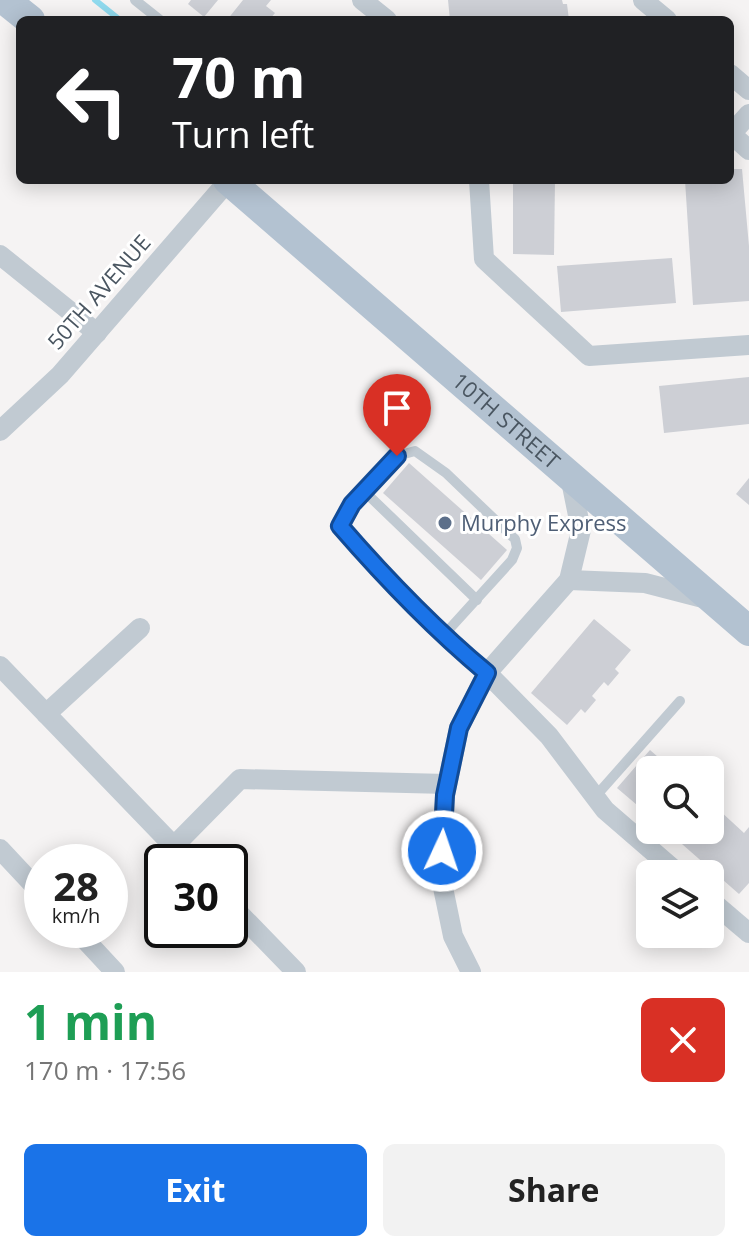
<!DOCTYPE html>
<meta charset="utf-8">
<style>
:root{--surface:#fff;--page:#f2f2f2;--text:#222;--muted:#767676;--accent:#1a73e8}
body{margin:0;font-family:"Open Sans",sans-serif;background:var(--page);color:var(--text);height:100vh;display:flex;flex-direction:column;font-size:30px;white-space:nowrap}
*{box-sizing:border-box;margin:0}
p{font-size:26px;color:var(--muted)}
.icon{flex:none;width:44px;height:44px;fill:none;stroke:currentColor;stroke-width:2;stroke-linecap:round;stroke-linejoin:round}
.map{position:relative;height:972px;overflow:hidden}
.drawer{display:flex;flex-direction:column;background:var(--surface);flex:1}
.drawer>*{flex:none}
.hud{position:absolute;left:16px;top:16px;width:718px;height:168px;border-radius:12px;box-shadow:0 4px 20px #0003;background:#202124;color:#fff;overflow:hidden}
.controls{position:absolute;left:636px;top:756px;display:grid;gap:16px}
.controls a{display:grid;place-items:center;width:88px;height:88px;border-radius:12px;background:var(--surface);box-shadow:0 4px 20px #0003;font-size:40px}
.speed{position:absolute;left:24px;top:844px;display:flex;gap:16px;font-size:40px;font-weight:700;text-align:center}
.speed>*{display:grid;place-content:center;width:104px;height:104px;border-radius:50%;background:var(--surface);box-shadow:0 4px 20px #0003;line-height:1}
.speed small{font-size:20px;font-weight:400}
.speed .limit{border:4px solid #111;border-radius:12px;background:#fff;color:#111}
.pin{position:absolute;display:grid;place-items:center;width:68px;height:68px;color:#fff;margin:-82px -34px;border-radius:50% 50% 50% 0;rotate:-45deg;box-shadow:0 0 8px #0007}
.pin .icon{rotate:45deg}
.me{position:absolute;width:88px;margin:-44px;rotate:3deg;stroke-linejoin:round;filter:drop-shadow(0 0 6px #0008)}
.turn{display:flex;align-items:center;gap:28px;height:168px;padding:0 24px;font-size:36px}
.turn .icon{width:104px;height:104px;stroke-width:2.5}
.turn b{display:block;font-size:56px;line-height:68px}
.round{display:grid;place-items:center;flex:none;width:84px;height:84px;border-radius:12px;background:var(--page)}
.overview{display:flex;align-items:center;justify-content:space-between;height:136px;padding:0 24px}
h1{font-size:48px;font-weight:700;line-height:60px;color:#1e9e55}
.button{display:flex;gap:16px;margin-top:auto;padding:16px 24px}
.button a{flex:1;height:92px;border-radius:12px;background:var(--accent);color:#fff;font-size:32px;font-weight:700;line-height:92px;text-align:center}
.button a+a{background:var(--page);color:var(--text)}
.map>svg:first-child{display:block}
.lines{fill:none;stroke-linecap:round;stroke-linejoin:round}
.stream{stroke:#90daee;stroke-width:6}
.building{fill:#cdcfd5}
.service{stroke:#c1cad2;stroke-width:10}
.minor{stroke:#c1cad2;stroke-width:20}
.primary{stroke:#b3c2d1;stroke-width:30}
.route-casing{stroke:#114b97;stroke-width:20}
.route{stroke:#1a73e8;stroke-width:14}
.service-dot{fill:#5c6f8a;stroke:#fff;stroke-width:3}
.labels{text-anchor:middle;stroke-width:6;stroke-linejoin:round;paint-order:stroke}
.street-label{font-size:22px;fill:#4a5661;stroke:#fff}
.service-label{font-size:22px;fill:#4e5e75;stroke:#fff;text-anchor:start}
</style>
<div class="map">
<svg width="749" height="972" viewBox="0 0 749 972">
<rect width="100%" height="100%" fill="#f5f3f3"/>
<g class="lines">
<path class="stream" d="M95 0 120 20"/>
</g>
<g class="building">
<path d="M191 0H218L204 17 188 4Z"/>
<path d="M243 0H271L266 6 275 13 269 20H227Z"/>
<path d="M448 0H562L563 4H567L569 20H450Z"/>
<path d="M730 169H742L749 246V301L693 305 685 180H730Z"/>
<path d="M513 180H555L554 255 513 254Z"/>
<path d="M672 258 676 303 561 312 557 266Z"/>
<path d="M749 377V424L664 433 659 386Z"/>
<path d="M409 463 507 550 481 580 383 493Z"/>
<path d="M749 478V505L736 494Z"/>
<path d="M594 619 631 650 615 669 619 673 608 686 604 682 592 696 596 700 585 713 581 709 567 725 531 693Z"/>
<path d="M650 750 666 764 669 760 680 770H650V816L617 788Z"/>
<path d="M710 796 722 806 719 810 744 833 749 827V883L739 894 666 830H710Z"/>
</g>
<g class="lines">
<g class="service">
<path d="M135 0 160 20"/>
<path d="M364 491 477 600"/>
<path d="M443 636 512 560 517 548 515 539 446 473 415 451 397 456 352 504 340 526C386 579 433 628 487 673"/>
<path d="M595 797 680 701"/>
</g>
<g class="minor">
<path d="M362 0 387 20"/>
<path d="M643 0 667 20"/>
<path d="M730 74 749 90"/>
<path d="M730 133 749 150"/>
<path d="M731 134 749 114"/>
<path d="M479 180 484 259 589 356 749 345"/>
<path d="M0 255 97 333"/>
<path d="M0 431 60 375 229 180"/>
<path d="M569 580 645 583 703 598"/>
<path d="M0 666 189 862"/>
<path d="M487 673 549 736 605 810 679 874"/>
<path d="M46 714 140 628"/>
<path d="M174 846 240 779 447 784"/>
<path d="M0 849 42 894"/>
<path d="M710 900 749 933"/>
<path d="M230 904 296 972"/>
<path d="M76 930 115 972"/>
<path d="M471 972 453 936 441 878 445 795 459 728 487 673 569 580 581 530 570 476"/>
</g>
<g class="primary">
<path d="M5 0 30 20"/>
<path id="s1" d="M228 180 749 631"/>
</g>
</g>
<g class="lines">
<defs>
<path id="route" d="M397 456 352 504 340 526C386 579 433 628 487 673L459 728 445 795 442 851"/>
</defs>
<use href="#route" class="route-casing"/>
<use href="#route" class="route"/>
</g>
<circle class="service-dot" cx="445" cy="523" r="8"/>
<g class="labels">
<g class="street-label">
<text transform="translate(99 292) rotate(-49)" y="8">50TH AVENUE</text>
<text dy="8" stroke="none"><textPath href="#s1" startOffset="368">10TH STREET</textPath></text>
</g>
<g class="service-label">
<text x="461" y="531">Murphy Express</text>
</g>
</g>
</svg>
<div class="controls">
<a><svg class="icon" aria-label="search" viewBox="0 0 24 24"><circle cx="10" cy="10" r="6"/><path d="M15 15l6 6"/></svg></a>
<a><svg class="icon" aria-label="layers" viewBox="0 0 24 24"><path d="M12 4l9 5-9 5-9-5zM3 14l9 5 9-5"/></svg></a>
</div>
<div class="speed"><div>28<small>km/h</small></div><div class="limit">30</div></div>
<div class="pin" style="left:397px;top:456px;background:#d93025"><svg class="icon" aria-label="arrive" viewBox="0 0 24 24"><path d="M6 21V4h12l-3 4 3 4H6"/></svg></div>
<svg class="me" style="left:442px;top:851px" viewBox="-20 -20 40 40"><circle r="17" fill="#1a73e8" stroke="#fff" stroke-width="3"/><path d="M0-11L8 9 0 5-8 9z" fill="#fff"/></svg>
<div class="hud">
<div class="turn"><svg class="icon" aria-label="left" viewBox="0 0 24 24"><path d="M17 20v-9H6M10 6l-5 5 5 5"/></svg><div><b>70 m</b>Turn left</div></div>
</div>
</div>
<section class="drawer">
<div class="overview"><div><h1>1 min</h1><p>170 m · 17:56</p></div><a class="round" style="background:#d93025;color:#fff"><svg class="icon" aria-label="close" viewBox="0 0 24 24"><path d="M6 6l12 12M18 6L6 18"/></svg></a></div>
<div class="button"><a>Exit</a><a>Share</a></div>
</section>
